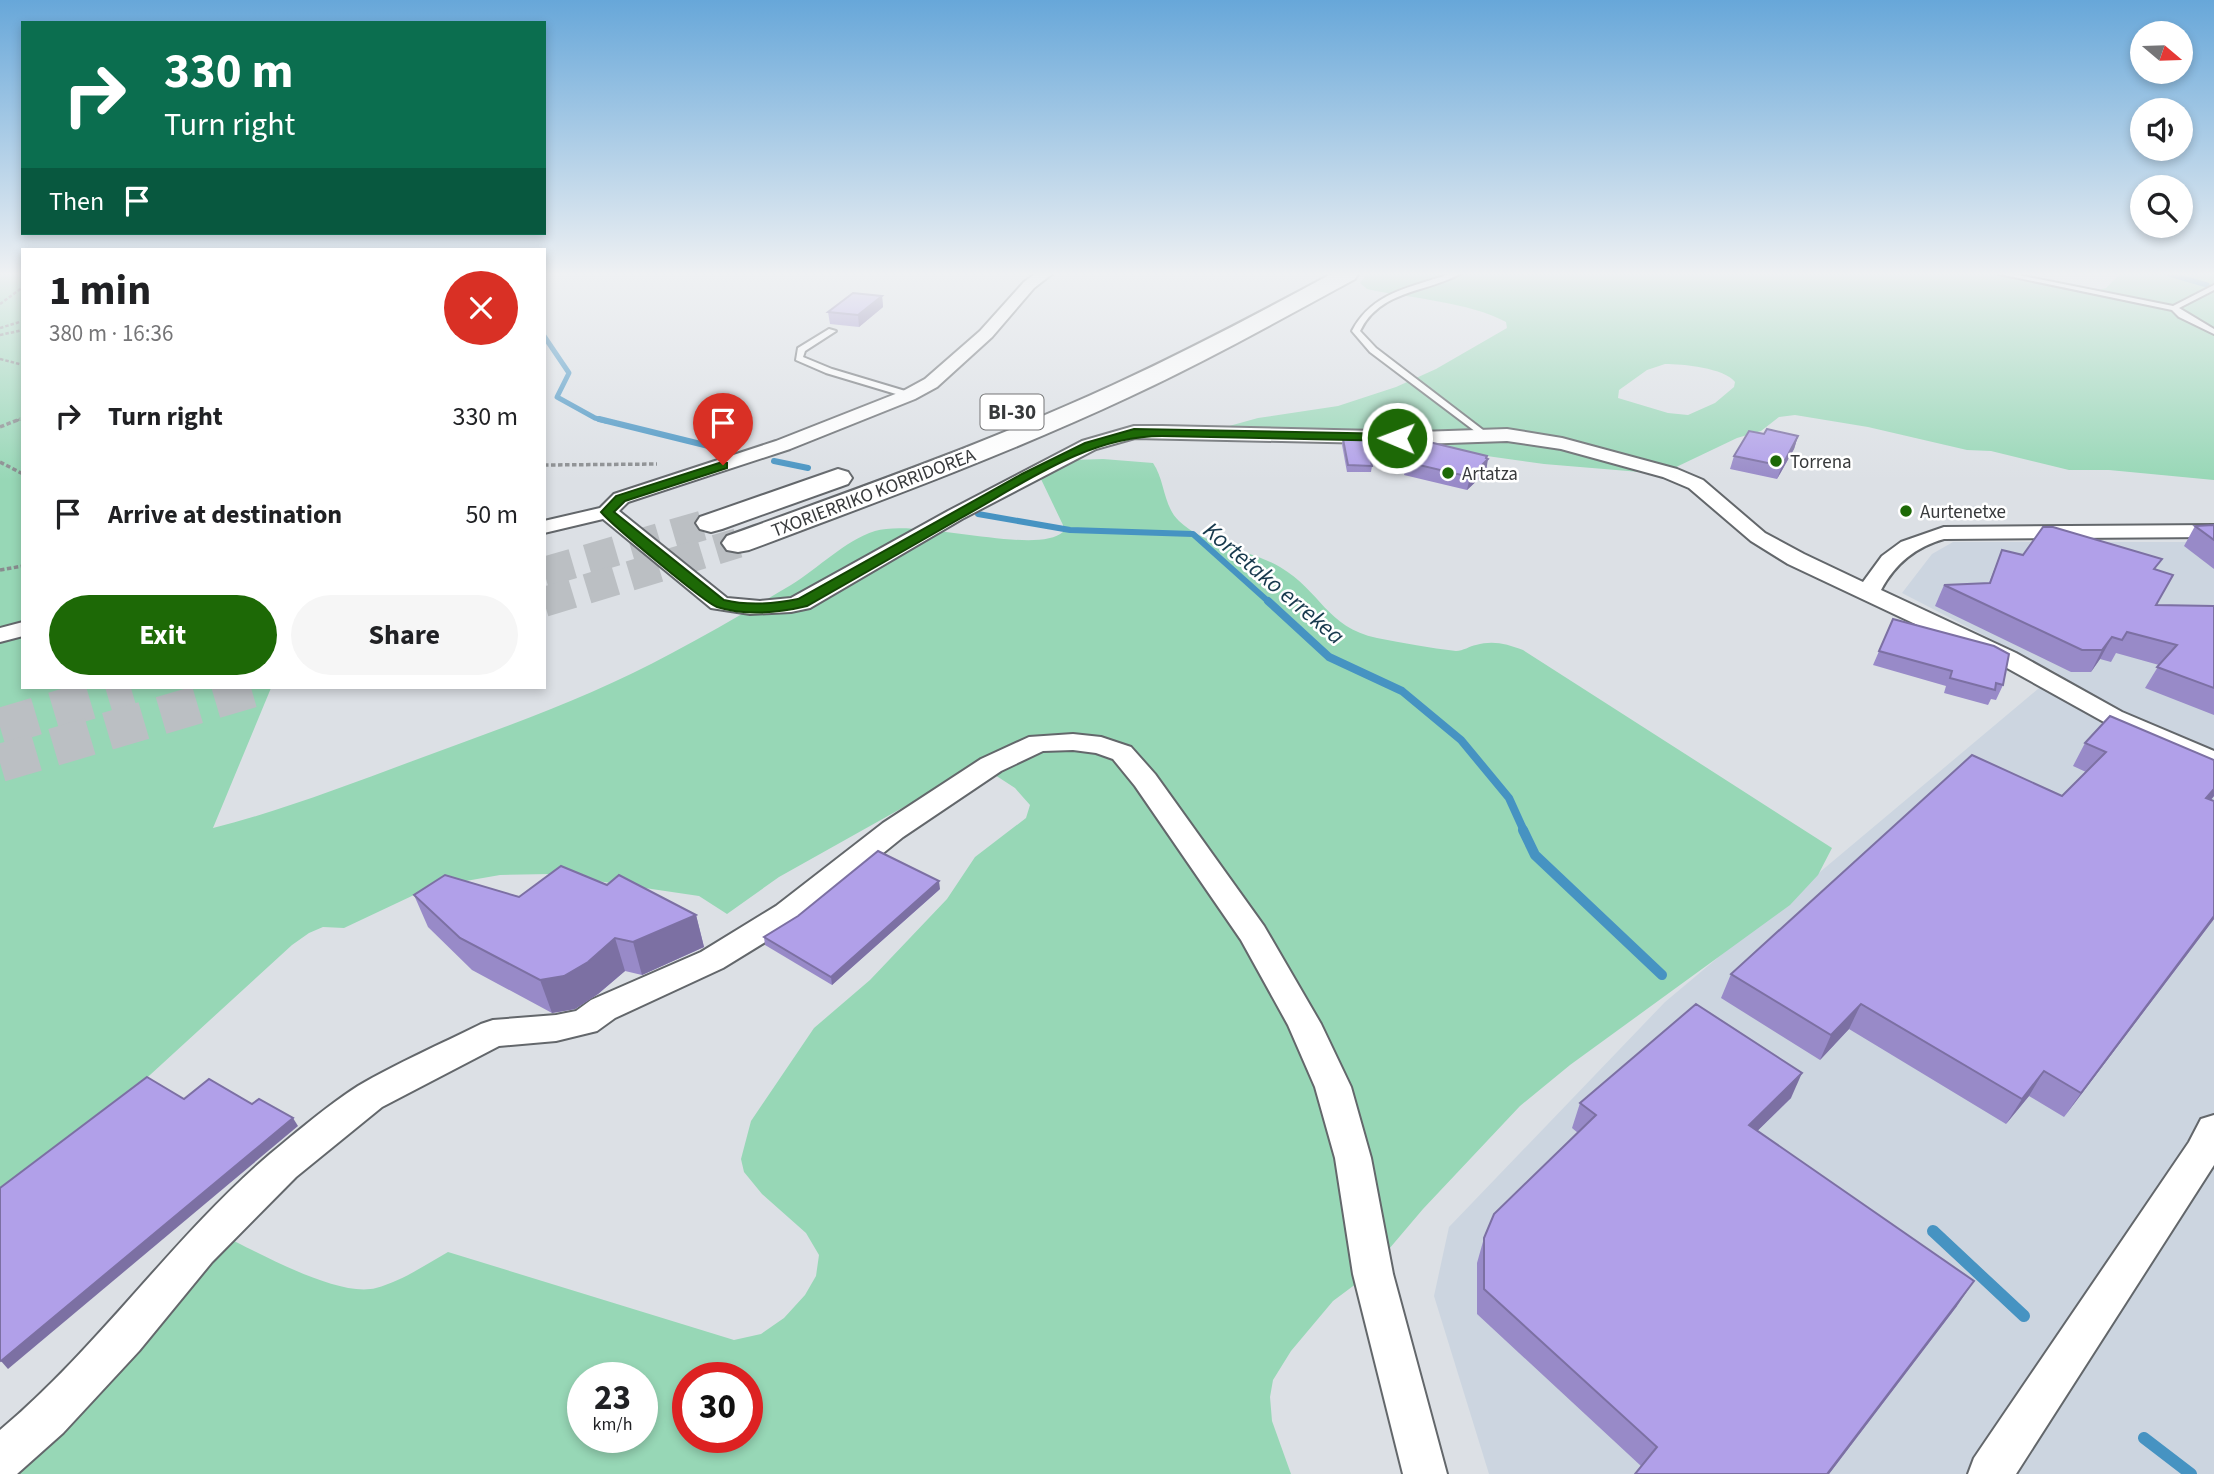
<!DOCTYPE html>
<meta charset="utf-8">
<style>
:root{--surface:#fff;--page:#f6f6f6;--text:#202124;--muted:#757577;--accent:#1d6906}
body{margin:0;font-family:"Source Sans 3",sans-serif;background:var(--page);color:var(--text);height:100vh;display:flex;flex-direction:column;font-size:26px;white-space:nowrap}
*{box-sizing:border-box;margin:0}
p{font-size:23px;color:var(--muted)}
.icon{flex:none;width:38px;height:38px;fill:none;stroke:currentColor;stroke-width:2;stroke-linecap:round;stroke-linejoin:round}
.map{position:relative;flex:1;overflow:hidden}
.sheet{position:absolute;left:21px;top:248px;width:525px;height:441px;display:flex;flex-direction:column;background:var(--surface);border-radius:0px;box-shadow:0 4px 10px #0003}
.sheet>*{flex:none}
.hud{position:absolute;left:21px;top:21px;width:525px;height:214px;border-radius:0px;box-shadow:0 4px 10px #0003;background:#0b6e4f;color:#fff;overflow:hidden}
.needle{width:46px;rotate:109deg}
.controls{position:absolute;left:2130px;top:21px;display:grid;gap:14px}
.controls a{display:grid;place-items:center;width:63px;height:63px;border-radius:50%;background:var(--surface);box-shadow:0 4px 10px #0003;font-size:35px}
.speed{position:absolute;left:567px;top:1362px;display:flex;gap:14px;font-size:35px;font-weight:700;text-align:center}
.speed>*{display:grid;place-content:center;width:91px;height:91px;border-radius:50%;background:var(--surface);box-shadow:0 4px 10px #0003;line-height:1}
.speed small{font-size:18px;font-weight:400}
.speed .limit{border:10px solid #d22;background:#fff;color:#111}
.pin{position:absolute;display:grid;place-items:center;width:60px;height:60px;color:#fff;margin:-72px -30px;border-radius:50% 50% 50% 0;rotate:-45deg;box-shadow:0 0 7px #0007}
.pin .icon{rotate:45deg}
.me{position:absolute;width:77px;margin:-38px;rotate:271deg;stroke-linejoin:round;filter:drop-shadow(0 0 5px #0008)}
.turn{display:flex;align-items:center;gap:24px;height:147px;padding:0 28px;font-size:32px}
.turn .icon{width:91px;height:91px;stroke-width:2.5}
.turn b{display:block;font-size:49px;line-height:60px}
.then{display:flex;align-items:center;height:66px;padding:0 28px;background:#0003;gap:14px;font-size:26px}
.round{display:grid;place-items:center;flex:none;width:74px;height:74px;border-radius:37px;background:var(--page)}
.overview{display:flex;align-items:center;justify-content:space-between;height:119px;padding:0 28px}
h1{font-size:42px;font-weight:700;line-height:52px}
.action{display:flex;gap:14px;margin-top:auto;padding:14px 28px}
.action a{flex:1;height:80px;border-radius:42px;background:var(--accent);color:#fff;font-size:28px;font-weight:700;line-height:80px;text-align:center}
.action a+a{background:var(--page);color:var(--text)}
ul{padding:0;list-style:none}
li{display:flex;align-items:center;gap:21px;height:98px;padding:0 28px}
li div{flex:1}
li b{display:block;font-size:26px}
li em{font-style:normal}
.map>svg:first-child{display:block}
.built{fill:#ccd5e0}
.green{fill:#97d7b6;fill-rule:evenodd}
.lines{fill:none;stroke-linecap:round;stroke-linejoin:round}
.stream-far4{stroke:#4693c2;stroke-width:5}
.stream-far3{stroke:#4693c2;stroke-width:6}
.stream-far2{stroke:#4693c2;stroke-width:8}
.stream-far1{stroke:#4693c2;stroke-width:10}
.stream{stroke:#4693c2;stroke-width:12}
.motorway-tunnel-far1{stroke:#bbbfc3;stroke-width:30;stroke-dasharray:30 15;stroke-linecap:butt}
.motorway-tunnel{stroke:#bbbfc3;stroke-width:38;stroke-dasharray:38 18;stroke-linecap:butt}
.service-casing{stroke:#63676b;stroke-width:4}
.minor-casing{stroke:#63676b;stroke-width:4}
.motorway-casing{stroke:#63676b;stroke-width:4}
.path-far1{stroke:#898c8f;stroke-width:2.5;stroke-dasharray:3.5 2;stroke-linecap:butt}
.path{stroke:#898c8f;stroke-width:3.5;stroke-dasharray:4.5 2.5;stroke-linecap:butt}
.service{fill:#fff;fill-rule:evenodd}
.minor{fill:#fff;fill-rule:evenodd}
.motorway{fill:#fff;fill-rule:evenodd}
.wall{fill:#988ac8}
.shaded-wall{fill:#7c70a3}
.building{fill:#b1a0e9;stroke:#7c70a3;stroke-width:2}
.route{fill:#1d6906;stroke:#134404;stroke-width:2}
.poi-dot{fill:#1d6906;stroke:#fff;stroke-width:2.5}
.labels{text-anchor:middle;stroke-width:5;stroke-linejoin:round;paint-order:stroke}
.far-poi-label{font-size:19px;fill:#383a3c;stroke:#fff;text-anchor:start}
.far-street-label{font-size:19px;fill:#383a3c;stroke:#fff}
.shield{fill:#fff;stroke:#747576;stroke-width:2}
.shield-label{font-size:21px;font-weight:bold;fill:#383a3c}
.water-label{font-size:24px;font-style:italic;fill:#17394d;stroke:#fff}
</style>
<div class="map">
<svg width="2214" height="1474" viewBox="0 0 2214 1474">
<rect width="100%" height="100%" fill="#dce0e5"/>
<path class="built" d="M1953 542H2214V1474H1489L1434 1296 1449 1227 1665 1002 2057 673 1902 593 1932 554Z"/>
<g class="green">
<path d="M0 274H23V688H271L213 828C284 810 350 784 418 759 505 727 591 697 672 653 712 632 752 608 791 585 819 568 844 541 875 531 918 518 1036 556 1063 532V525L1040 477 1072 460 1103 459 1153 463C1165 480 1163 506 1179 521 1205 546 1249 549 1280 567 1321 591 1326 627 1377 638 1403 643 1430 648 1456 651 1463 651 1470 646 1476 645 1493 640 1507 644 1523 650L1832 848 1818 875 1790 905 1570 1065 1520 1106 1423 1209 1389 1249 1380 1266 1333 1301 1291 1351 1273 1380 1270 1397 1272 1421 1291 1474H0L221 1235C259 1252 337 1298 376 1288 402 1281 425 1265 448 1252L734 1340 761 1334 784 1318 805 1295 816 1276 819 1255 806 1233 762 1194 744 1172 741 1159 751 1121 814 1028 870 980 947 899 975 857 1026 818 1030 805 1015 788 995 775H961L779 877 727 914 699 896 550 874 500 875 460 882 414 895 344 928 323 927 309 933 292 945 115 1107 0 1195ZM583 1377H642V1437H583ZM688 1377H747V1437H688Z"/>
<path d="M1367 274H2005L2095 291 2106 288 2120 274H2214V480L2109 470H2069L1991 451 1967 450 1868 427 1795 415 1779 417 1761 431 1737 438 1672 469 1652 473 1544 464 1366 439 1222 428 1258 418 1338 406 1396 387 1436 369 1507 328 1506 322C1470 302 1408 298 1367 289L1360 283ZM1665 364C1682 364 1725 368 1735 382L1734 387 1715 403 1688 415 1668 413 1618 398 1619 390 1647 370Z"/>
</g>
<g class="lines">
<g class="stream-far4">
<path d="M2169 274 2207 285"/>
<path d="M544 336 569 373 557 397 595 418 606 421"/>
</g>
<g class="stream-far3">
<path d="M599 419 733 452"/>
<path d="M774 461 808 468"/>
<path d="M978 514 1070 530 1193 534 1270 603"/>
</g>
<path class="stream-far2" d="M1268 601 1329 657 1402 691 1461 740 1509 798 1524 831"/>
<path class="stream-far1" d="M1523 830 1535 855 1662 975"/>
<g class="stream">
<path d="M1933 1231 2024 1316"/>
<path d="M2144 1438 2191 1474"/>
</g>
<g class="motorway-tunnel-far1">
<path d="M544 572 711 523"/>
<path d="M544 602 738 543"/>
</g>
<g class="motorway-tunnel">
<path d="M0 727 131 688"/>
<path d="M0 763 254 688"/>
</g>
<defs>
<g id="service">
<path d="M1450 274H1460C1425 293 1380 290 1360 331L1376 348 1487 433 1488 435 1484 438 1370 352 1352 331C1372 292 1412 287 1450 274Z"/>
<path d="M1999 274H2013L2173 306 2214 285V290L2179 308 2214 329V334L2179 317 2172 310Z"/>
<path d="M829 329 836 331 805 351 803 357 832 369 912 393V397H906L826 373 796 360 798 348Z"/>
</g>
<g id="minor">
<path d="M1035 274H1052L1034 288 992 337 937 387 915 399 790 449 628 502 619 511 727 598 760 601 791 598 948 511 1082 441 1134 426H1162L1419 432 1507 429 1562 438 1677 469 1703 480 1765 533 1804 554 1863 582 1882 556 1901 542 1944 527 2214 525V537L1944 539C1915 547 1895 564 1881 590L2016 653 2122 712 2214 751V769L2104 722 1998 663 1788 564 1751 541 1689 488 1663 477 1561 449 1507 441 1419 444 1135 438 1096 449 962 519 810 608 791 612 750 614 711 608 603 519 544 533V521L600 508 614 494 776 441 903 391 925 379 980 331 1024 282Z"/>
<path d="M23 622V636L0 642V628Z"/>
<path d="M1073 734 1101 737 1131 747 1155 774 1264 926 1321 1024 1351 1087 1371 1158 1393 1274 1447 1474H1403L1353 1274 1335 1158 1315 1087 1288 1025 1241 940 1135 786 1113 759 1096 753 1073 750 1043 751 1001 771 903 837 798 922 723 968 615 1018 597 1031 556 1041 499 1046 382 1107 296 1177 212 1262 139 1351 63 1433 17 1474H0V1430C99 1347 172 1238 270 1154 298 1131 328 1105 358 1086 397 1063 441 1044 481 1024L493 1020 556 1015 576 1011 591 1000 701 952 776 906 883 823 981 759 1029 737Z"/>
<path d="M2214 1115V1165L2016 1474H1968L1974 1458 2189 1142 2201 1119Z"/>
</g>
<g id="motorway">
<path d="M1331 274H1358L1355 279C1280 320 1206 361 1129 397 1005 455 877 502 749 550L738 552 727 550 722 543 727 536C857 489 987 443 1113 385 1187 351 1259 313 1331 274Z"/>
<path d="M838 469 848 472 852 478 848 484 722 529 711 532 700 529 696 523 700 517Z"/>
</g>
</defs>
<use href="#service" class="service-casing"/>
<use href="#minor" class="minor-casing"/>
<use href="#motorway" class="motorway-casing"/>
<g class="path-far1">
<path d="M0 304 23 287"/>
<path d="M0 328 23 321"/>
<path d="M0 335 23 330"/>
<path d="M0 359 23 365"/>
<path d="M16 421 23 418"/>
</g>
<g class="path">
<path d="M0 427 20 419"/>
<path d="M0 462 23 474"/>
<path d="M544 465 657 464"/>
<path d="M0 570 23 566"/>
</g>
<use href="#service" class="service"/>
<use href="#minor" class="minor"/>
<use href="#motorway" class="motorway"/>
</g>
<g class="wall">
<path d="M882 296 883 307 859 327 830 324 828 312Z"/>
<path d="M1798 436 1794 449 1777 479 1730 469 1734 456Z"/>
<path d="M1343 439 1372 466 1371 472H1347L1342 445Z"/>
<path d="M1487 458 1486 472 1467 490 1404 475 1406 462Z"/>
<path d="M2214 525V569L2184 546 2195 526Z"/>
<path d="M2002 550 2023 555 2156 570 2157 605 2214 606V715L2145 688 2159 665 2116 653 2111 662 2100 659 2091 672H2071L1935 606 1944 585 1989 583Z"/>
<path d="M1893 619 2003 685 1996 700 1991 699 1988 705 1944 693 1946 686 1873 665Z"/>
<path d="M2085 743 2214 796 2211 800 2214 919 2064 1117 2029 1096 2006 1124 1849 1029 1820 1060 1721 998 1731 974 2062 796 2086 772 2073 766Z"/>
<path d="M607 885 696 915 704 947 642 975 625 971 598 994 575 1009 552 1013 472 970 428 927 414 895 519 897Z"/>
<path d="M940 889 832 985 765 945 764 937Z"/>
<path d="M1791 1098 1757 1131 1957 1306 1829 1474H1635L1641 1466 1477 1314V1263L1484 1238 1578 1133 1572 1128 1580 1103Z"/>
</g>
<g class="shaded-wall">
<path d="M882 296 883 307 859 327 858 315Z"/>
<path d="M1798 436 1794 449 1777 479 1782 466Z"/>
<path d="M1487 456V461L1488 459 1486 472 1467 490 1470 477Z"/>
<path d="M2112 637 2100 659 2091 672 2102 650Z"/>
<path d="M2214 789V796L2191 821 2206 798Z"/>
<path d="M939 881 940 889 832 985 831 977Z"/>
<path d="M696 915 704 947 642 975 633 942Z"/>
<path d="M2214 916V919L2064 1117 2081 1093Z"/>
<path d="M615 938 625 971 598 994 575 1009 552 1013 540 980Z"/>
<path d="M1861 1004 1849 1029 1820 1060 1831 1035Z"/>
<path d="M2044 1071 2029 1096 2006 1124 2022 1099Z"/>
<path d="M1802 1073 1791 1098 1738 1150 1749 1125Z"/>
<path d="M293 1118 298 1126 8 1369 1 1361Z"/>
<path d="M1974 1281 1957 1306 1829 1474H1827Z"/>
</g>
<g class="building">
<path d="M853 293 882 296 858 315 828 312Z"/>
<path d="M1767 429 1798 436 1782 466 1734 456 1749 431 1764 434Z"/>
<path d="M1343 439H1366L1372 466 1348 465Z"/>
<path d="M1425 441 1487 456 1486 458 1488 459 1470 477 1406 462Z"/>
<path d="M2214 525V540L2195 526Z"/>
<path d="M2043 527H2053L2162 559 2154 569 2173 575 2156 605 2214 606V688L2157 667 2177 645 2127 632 2122 640 2112 637 2102 650H2082L1944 585 1990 583 2002 550 2023 555Z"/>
<path d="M1893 619 1994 646 2009 654 2003 685 1996 683 1995 690 1950 678 1952 671 1879 651Z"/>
<path d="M2110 716 2214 760V789L2206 798 2214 801V916L2081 1093 2044 1071 2022 1099 1861 1004 1831 1035 1731 974 1972 755 2062 796 2106 752 2085 743Z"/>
<path d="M878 851 939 881 831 977 764 937 798 916Z"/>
<path d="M561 866 607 885 619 875 696 915 633 942 615 938 588 962 564 976 540 980 460 938 414 895 445 875 519 897Z"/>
<path d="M1696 1004 1802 1073 1749 1125 1974 1281 1827 1474H1635L1657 1447 1484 1289V1238L1494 1214 1596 1115 1580 1103Z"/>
<path d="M147 1077 184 1099 209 1079 252 1104 259 1099 293 1118 1 1361 0 1360V1188Z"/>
</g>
<linearGradient id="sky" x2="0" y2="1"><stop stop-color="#67a7d9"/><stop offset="0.57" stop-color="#eff1f3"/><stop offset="1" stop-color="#eff1f3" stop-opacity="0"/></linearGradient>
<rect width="2214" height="481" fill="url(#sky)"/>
<path class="route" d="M1134 429 1397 434 1403 438 1397 441 1162 436C1088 436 1024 483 961 518 910 547 859 576 807 606 778 613 746 616 717 607 704 602 612 525 601 512L616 496 719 463H727V468L625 501 614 512 724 600C749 606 773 604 798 599L1022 474 1085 443Z"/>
<g class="poi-dot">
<circle cx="1776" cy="461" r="7"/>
<circle cx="1448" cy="473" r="7"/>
<circle cx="1906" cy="511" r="7"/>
</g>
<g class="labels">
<g class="far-poi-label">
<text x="1790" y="468">Torrena</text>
<text x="1462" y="480">Artatza</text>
<text x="1920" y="518">Aurtenetxe</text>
</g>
<g class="far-street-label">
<text transform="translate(873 492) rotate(-21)" y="7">TXORIERRIKO KORRIDOREA</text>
</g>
<rect class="shield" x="980.5" y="394.5" width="63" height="35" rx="5"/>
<g class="shield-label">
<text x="1012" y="419">BI-30</text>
</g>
<g class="water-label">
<text transform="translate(1274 583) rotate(40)" y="8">Kortetako errekea</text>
</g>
</g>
</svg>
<div class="controls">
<a><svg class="needle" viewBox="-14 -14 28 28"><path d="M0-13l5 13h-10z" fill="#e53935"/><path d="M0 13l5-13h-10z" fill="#757577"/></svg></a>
<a><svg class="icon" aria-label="sound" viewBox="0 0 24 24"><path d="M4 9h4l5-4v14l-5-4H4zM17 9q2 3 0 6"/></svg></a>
<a><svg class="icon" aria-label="search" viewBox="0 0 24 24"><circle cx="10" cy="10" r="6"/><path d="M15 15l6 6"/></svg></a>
</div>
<div class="speed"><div>23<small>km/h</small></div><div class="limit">30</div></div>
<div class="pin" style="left:723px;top:465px;background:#d93025"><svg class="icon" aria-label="arrive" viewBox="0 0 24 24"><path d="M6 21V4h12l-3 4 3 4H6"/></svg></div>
<svg class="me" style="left:1397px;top:438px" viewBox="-20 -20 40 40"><circle r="17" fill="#1d6906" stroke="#fff" stroke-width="3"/><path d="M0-11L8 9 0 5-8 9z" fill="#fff"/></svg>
<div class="hud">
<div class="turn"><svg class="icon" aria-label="right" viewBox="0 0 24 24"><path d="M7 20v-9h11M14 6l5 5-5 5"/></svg><div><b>330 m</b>Turn right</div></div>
<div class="then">Then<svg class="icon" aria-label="arrive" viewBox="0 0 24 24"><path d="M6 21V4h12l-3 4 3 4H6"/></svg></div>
</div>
<section class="sheet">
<div class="overview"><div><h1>1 min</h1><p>380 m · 16:36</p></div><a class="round" style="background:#d93025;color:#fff"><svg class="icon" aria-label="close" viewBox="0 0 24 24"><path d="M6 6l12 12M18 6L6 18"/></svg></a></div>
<ul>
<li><svg class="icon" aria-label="right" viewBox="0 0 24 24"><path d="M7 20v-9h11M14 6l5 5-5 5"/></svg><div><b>Turn right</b></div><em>330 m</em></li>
<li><svg class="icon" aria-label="arrive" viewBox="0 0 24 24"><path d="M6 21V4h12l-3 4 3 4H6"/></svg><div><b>Arrive at destination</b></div><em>50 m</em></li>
</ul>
<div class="action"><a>Exit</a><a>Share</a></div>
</section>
</div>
